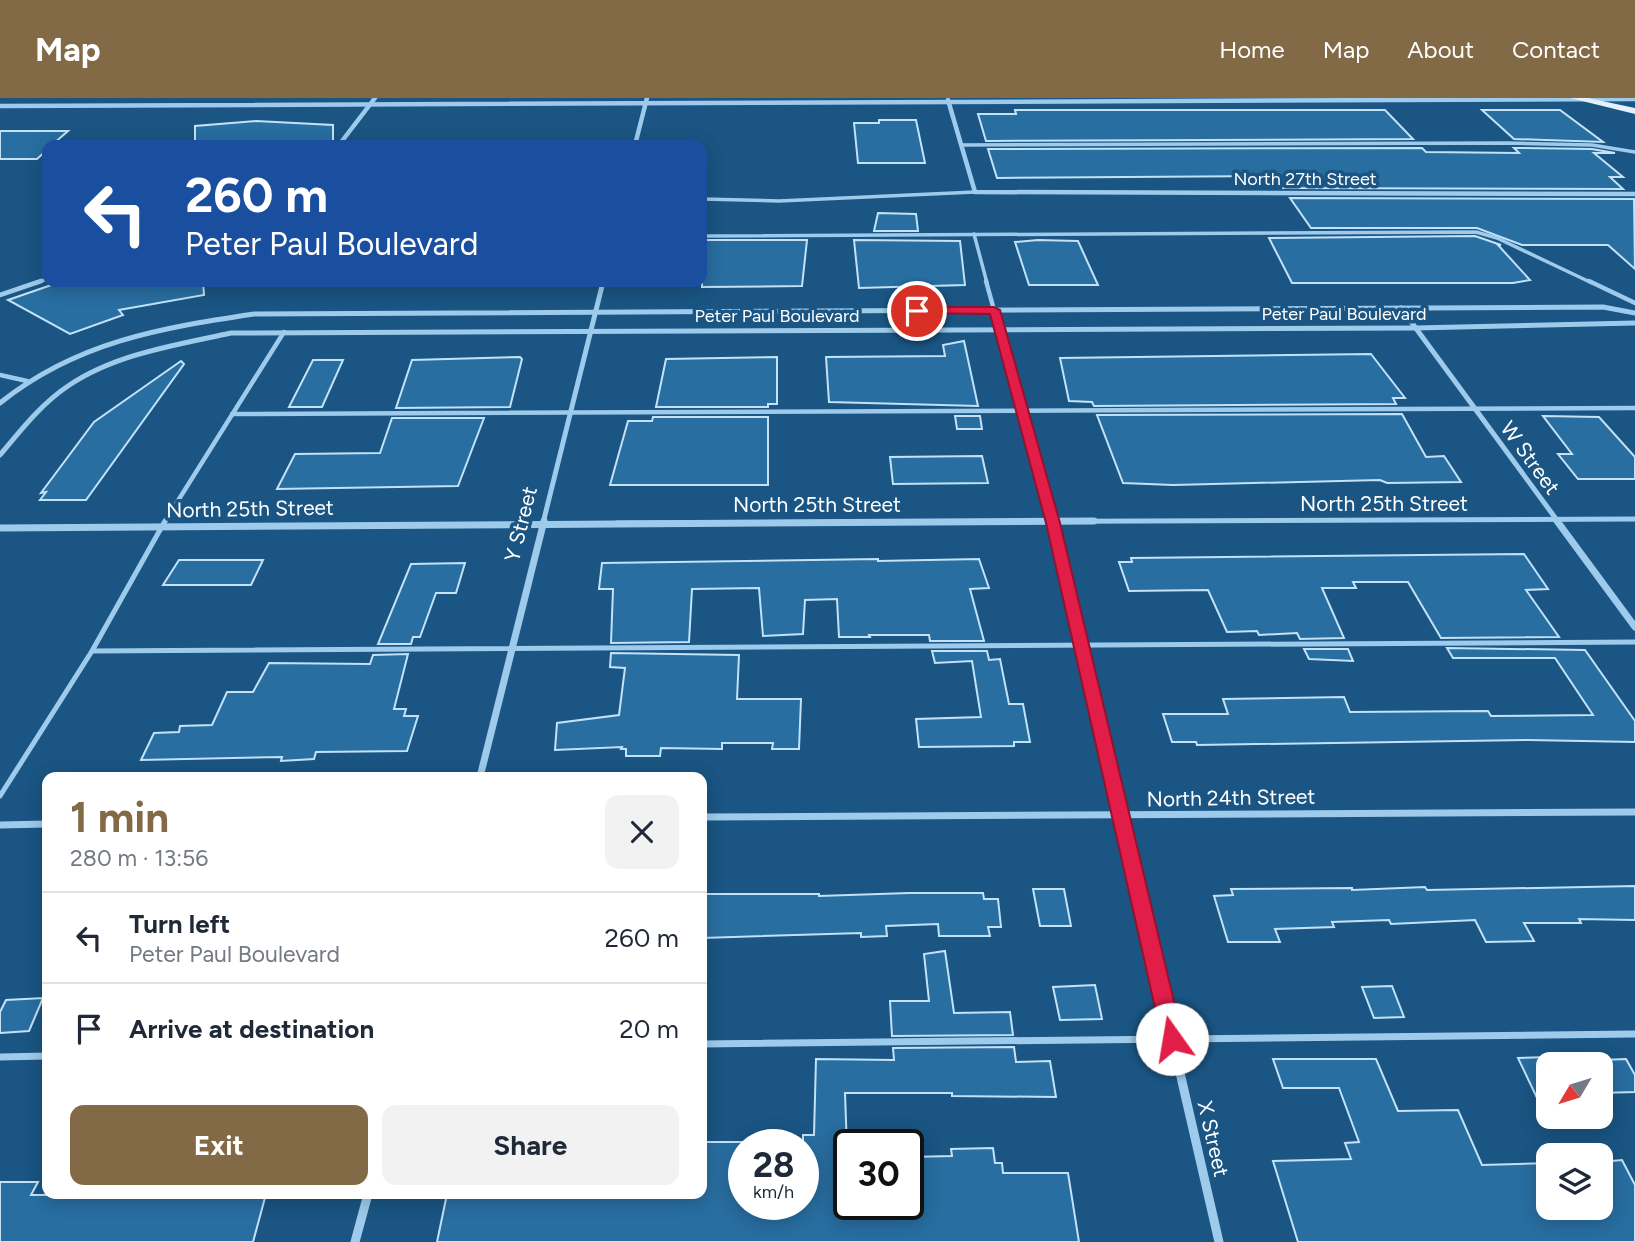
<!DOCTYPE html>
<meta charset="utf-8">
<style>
:root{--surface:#fff;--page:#f2f2f3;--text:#1f2937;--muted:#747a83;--line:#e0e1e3;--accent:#836a47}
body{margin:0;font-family:Figtree,sans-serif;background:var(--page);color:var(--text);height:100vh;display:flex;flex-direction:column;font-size:26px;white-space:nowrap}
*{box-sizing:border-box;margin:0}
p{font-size:23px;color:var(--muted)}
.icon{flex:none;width:38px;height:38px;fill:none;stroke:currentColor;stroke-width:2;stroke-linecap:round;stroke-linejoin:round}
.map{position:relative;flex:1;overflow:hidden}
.side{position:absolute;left:42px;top:674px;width:665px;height:427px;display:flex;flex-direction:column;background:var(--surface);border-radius:14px;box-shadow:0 4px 18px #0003}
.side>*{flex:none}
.banner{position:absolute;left:42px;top:42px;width:665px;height:147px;border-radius:14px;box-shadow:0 4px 18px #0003;background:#1a4fa0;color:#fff;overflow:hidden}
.needle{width:46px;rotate:232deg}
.fabs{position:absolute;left:1536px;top:954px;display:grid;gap:14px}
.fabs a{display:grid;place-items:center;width:77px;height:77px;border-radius:14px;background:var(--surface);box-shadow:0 4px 18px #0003;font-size:35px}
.speed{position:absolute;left:728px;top:1031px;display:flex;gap:14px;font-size:35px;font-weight:700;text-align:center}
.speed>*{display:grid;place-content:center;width:91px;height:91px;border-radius:50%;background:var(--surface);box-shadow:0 4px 18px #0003;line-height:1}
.speed small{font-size:18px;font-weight:400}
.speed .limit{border:4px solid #111;border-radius:10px;background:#fff;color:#111}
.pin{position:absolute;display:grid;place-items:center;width:60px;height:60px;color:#fff;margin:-30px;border:4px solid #fff;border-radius:50%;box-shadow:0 2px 7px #0007}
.me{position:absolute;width:77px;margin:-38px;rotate:347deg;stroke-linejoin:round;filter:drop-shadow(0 0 5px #0008)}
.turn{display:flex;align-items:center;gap:24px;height:147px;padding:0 28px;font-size:32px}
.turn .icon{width:91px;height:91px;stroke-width:2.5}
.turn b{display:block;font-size:49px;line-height:60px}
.round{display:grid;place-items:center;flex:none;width:74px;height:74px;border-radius:14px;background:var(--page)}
.overview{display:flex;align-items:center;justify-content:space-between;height:119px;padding:0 28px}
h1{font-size:42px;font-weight:700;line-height:52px;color:var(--accent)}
.action{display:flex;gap:14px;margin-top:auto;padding:14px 28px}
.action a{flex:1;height:80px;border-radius:14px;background:var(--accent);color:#fff;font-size:28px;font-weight:700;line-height:80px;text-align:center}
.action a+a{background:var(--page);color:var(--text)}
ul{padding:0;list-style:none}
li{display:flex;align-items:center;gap:21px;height:91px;padding:0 28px;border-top:2px solid var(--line)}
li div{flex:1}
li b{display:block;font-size:26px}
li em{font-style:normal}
header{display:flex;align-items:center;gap:42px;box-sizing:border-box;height:98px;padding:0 35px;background:var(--accent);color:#fff}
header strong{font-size:33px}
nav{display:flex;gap:38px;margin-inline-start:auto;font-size:24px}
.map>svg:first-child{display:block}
.building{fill:#286ea1;stroke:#c3e2f8;stroke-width:2}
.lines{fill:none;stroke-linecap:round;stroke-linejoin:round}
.lane-far3{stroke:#9ecbeb;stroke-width:3.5}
.lane-far2{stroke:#9ecbeb;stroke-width:4.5}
.lane-far1{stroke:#9ecbeb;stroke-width:5}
.lane{stroke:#9ecbeb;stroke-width:7}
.street-far3{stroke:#9ecbeb;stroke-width:4.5}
.street-far2{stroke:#9ecbeb;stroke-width:5}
.street-far1{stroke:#9ecbeb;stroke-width:7}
.street{stroke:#9ecbeb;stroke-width:9}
.primary{fill:#e3f1ff;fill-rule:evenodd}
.route{fill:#e11d48;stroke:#92132f;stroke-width:2}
.labels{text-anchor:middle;stroke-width:7;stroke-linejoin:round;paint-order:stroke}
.far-street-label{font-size:18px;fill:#fff;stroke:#1a5583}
.street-label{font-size:21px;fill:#fff;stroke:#1a5583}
</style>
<header>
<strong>Map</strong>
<nav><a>Home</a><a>Map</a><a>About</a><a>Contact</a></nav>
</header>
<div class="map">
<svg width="1635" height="1144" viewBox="0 0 1635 1144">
<rect width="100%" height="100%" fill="#1a5583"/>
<g class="building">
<path d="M1015 12H1385L1413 41 986 43 978 16H1016Z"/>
<path d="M1482 12H1560L1603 44 1514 41Z"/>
<path d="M879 22H916L925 65H858L854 25H879Z"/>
<path d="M256 23 333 27V47H195V28Z"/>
<path d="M0 33H68L52 47H47V52L37 61H0Z"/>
<path d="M1422 50 1426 54 1519 55 1514 50H1524L1592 51 1615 55H1594L1623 79H1610L1623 91 1283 90 1274 78 997 80 988 51Z"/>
<path d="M1290 100 1634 101 1635 171 1608 147H1522L1477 130H1311Z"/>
<path d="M878 115 916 116 918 133H874Z"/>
<path d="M1475 138 1501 147H1498L1530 182 1513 185H1292L1269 140Z"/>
<path d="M702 142H807L802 188 702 189Z"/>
<path d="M854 142 960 143 965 187 859 190Z"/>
<path d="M1038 142 1078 143 1098 187H1029L1015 144Z"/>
<path d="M60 184H203L204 197 119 212 123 217 70 236 8 202Z"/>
<path d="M964 243 978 308 829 304 826 259 945 258 943 247Z"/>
<path d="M1371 256 1405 300H1393L1396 306 1094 308 1092 304 1069 303 1060 260Z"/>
<path d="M520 259 522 261 510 309 396 310 412 262Z"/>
<path d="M777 259V306H768V309H656L666 261Z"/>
<path d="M313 262H343L322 309H289Z"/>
<path d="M181 263 184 266 86 402H40L46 394 41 395 94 324Z"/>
<path d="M1402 316 1426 359 1444 358 1461 384 1387 385 1380 382 1173 387 1123 385 1097 317Z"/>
<path d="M955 318H980L982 331H957Z"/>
<path d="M1543 318 1599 319 1635 359V381H1578L1558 356H1572Z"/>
<path d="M653 319H768V387H610L628 323H652Z"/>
<path d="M392 320H484L458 388 277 391 295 356 380 355Z"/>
<path d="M982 358 988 385 893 386 890 359Z"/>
<path d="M1524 456 1548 491 1526 492 1559 539 1441 540 1408 484H1353L1356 490H1322L1344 540 1300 541 1297 535 1259 537 1257 533 1227 534 1208 492 1129 493 1119 464H1132L1131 460Z"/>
<path d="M878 461V463L979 461 989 490 970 491 984 543H930L929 537H869L870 539H839L837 501 805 502 803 536 763 538 759 490 692 491 689 544 611 545 613 491H599L602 465Z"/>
<path d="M179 462H263L251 487H163Z"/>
<path d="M465 465 456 495H436L420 539H413L411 546H378L411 466Z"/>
<path d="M1447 550 1585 552 1635 623V644L1528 642 1197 647 1196 644H1172L1163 616H1228L1223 601 1344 599 1350 614 1488 613 1491 618 1593 617 1555 560H1453Z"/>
<path d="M1304 551H1348L1353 563 1309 561Z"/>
<path d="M932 553H987L989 562 1000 561 1009 606H1023L1030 644H1014V648L919 649 916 621 981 619 972 563 935 565Z"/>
<path d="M611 555 739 557 737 601H801L799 651H772L773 645H722V651L661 650 660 658H626V651H621L622 649 555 652 557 625 619 617 625 570 610 569Z"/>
<path d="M408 556 394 611H406L404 618H418L407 653 316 654 314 661 281 663 282 659 141 662 154 635 179 634 180 628 212 627 227 594H253L269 565 370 566 373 557Z"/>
<path d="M1635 788V822L1579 821 1581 825H1524L1534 843 1486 844 1475 822 1391 826 1389 822 1332 824 1334 829 1275 831 1280 844H1228L1214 798 1233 797 1231 791 1352 790V792L1425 789 1427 792Z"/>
<path d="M1033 791H1064L1071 828H1040Z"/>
<path d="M909 795H983L984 801H998L1001 829H988L990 838H939L938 826 886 828 887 838 861 839V835L702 840V796H819V798Z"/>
<path d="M945 853 954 915 1010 914 1013 937 892 938 890 903H929L924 856Z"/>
<path d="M1095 887 1102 921 1060 922 1053 889Z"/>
<path d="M1392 888 1404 919 1374 920 1362 889Z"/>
<path d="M43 900 29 933 0 935V914L6 902Z"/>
<path d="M1014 949 1016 964 1050 963 1056 999 952 998V995H845L849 1106H908V1059L952 1058 951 1051 993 1050 995 1065H1002L1003 1075H1068L1079 1144H437L447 1096H702V1044H744V1106H803V1037H814L816 961 894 962 893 950Z"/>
<path d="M1549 959V1025L1518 960Z"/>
<path d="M1273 961H1376L1398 1013 1458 1012 1482 1067 1549 1065V1110H1601V1064L1622 1062 1635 1087V1144H1298L1273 1063 1351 1061 1345 1045 1359 1044 1339 990H1283Z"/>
<path d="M1626 961 1635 977V994L1601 995V962Z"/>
<path d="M0 1084H38L31 1097 266 1096 253 1144H0Z"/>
</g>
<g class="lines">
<g class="lane-far3">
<path d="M961 47 1508 45 1592 47 1635 54"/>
<path d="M702 101 779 103 975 94"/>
<path d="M974 136 987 185"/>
<path d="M702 138 1476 134 1497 140 1592 185"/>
<path d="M36 185 47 181"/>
</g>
<g class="lane-far2">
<path d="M986 183 994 212"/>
<path d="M1589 183 1635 205"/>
<path d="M0 197 41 183"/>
<path d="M0 277 27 283"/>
<path d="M232 316 1635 310"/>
<path d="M164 425 284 234"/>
</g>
<g class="lane-far1">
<path d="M92 553 1635 544"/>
<path d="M0 698 92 553 165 423"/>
</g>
<g class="lane">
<path d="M702 946 1635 936"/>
<path d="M0 959 47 958"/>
</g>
<g class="street-far3">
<path d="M948 2 975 94 1635 96"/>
<path d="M0 8 1635 1"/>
<path d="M339 47 375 0"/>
<path d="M635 47 647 0"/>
</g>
<g class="street-far2">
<path d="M1401 210 1559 425"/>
<path d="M994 212 1053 425"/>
<path d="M0 305C76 244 160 230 254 216L1603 209 1635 215"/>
<path d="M0 357C21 332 41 306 68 288 115 256 176 247 231 235L1415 230 1635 225"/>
<path d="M543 425 603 184"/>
<path d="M616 425 1635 421"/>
</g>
<g class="street-far1">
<path d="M1052 423 1125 737"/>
<path d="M1557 423 1635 529"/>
<path d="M0 430 1094 423"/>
<path d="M480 679 544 423"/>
<path d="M702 719 1635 714"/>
<path d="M0 727 47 726"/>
</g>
<g class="street">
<path d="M1125 736 1219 1144"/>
<path d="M355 1144 368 1096"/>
</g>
<path class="primary" d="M1570 0H1588L1635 10V16Z"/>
</g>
<path class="route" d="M917 209H994L1000 212 1060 425 1183 941 1180 947 1172 950 1165 947 1162 941 1046 425 990 216 913 215 911 213Z"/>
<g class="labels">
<g class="far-street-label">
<text x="1305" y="87">North 27th Street</text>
<text x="1344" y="222">Peter Paul Boulevard</text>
<text x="777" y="224">Peter Paul Boulevard</text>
</g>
<g class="street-label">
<text transform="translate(1530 360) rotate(54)" y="7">W Street</text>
<text x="1384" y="413">North 25th Street</text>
<text x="817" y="414">North 25th Street</text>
<text transform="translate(250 411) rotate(-1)" y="7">North 25th Street</text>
<text transform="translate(521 426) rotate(-76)" y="7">Y Street</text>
<text transform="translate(1231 700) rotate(-1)" y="7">North 24th Street</text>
<text transform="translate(1213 1041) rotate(77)" y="7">X Street</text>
</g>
</g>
</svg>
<div class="fabs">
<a><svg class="needle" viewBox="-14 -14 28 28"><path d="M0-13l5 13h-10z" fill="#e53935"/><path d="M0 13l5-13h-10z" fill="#747a83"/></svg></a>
<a><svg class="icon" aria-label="layers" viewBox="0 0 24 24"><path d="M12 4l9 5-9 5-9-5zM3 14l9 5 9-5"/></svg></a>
</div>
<div class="speed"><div>28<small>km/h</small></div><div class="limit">30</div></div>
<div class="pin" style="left:917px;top:213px;background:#d93025"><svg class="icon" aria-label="arrive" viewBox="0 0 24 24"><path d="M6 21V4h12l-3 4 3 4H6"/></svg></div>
<svg class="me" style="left:1172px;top:941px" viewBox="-20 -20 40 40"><circle r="19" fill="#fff"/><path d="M0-13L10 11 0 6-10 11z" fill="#e11d48"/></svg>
<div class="banner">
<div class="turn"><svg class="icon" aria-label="left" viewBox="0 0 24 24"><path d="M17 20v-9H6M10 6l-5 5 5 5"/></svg><div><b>260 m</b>Peter Paul Boulevard</div></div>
</div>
<section class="side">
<div class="overview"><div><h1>1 min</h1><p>280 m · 13:56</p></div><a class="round"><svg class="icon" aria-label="close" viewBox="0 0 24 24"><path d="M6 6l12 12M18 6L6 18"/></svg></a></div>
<ul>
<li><svg class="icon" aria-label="left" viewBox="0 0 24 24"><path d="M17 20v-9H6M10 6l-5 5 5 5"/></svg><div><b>Turn left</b><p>Peter Paul Boulevard</p></div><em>260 m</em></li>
<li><svg class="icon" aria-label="arrive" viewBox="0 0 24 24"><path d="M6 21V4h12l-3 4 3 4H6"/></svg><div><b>Arrive at destination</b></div><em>20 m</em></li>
</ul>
<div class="action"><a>Exit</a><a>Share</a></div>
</section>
</div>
